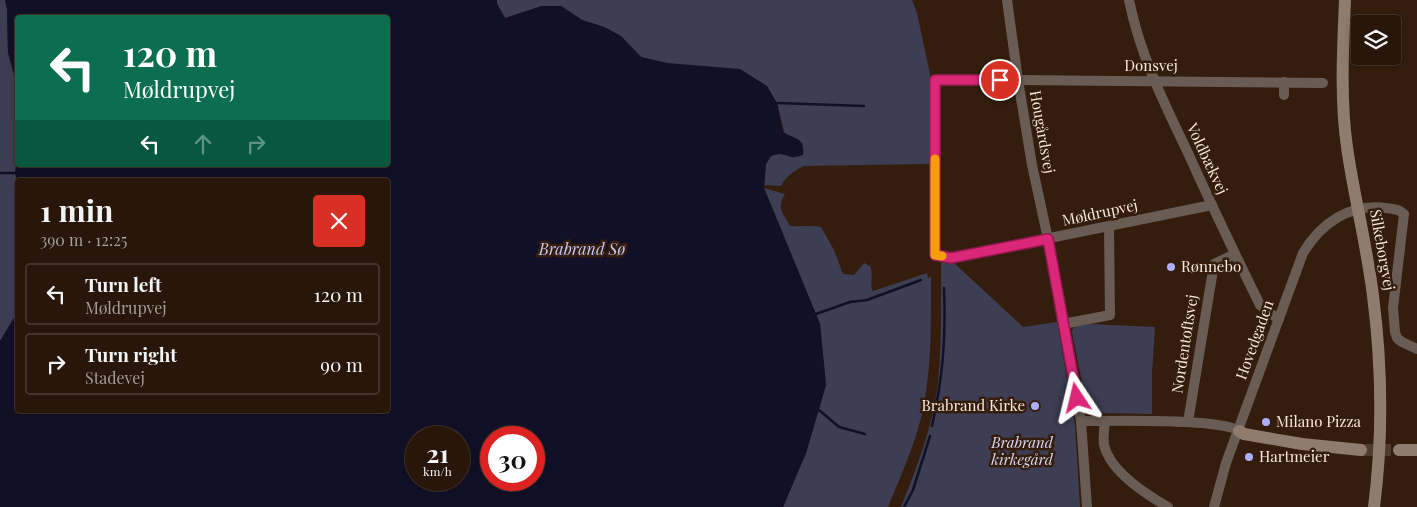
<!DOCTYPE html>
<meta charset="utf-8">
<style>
:root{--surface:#271609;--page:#332317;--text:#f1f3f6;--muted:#a49f9c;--line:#43352a}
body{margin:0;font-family:"Playfair Display",serif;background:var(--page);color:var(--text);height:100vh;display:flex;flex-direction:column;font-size:19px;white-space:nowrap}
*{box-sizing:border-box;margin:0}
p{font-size:16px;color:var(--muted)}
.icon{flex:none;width:28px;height:28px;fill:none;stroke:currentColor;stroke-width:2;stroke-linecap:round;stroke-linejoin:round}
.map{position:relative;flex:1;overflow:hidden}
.drawer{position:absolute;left:15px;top:178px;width:375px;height:235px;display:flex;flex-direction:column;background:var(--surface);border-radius:5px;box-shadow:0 2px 8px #0003,0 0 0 1px var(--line)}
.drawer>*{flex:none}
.hud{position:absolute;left:15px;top:15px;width:375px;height:152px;border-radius:5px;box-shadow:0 2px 8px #0003,0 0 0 1px var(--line);background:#0b6e4f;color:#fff;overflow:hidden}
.buttons{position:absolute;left:1351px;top:15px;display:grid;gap:10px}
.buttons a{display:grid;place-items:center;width:50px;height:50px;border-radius:5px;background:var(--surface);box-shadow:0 2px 8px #0003,0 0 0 1px var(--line);font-size:25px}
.speed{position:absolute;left:405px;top:426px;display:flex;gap:10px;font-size:25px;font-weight:700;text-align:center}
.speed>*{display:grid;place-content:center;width:65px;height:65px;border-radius:50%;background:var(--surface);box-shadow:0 2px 8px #0003,0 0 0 1px var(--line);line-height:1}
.speed small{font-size:12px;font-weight:400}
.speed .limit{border:8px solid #d22;background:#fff;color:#111}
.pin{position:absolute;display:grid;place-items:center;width:42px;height:42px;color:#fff;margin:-21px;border:2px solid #fff;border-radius:50%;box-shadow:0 1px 5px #0007}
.me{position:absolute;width:55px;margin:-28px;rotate:350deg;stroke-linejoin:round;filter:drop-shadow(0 0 4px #0008)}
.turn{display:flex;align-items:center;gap:18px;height:105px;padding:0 25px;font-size:22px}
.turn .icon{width:65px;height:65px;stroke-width:2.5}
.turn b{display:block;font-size:35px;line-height:42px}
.lanes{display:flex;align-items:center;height:48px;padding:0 25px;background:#0003;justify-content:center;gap:25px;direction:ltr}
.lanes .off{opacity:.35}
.round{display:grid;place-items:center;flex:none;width:52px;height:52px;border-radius:5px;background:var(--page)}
.summary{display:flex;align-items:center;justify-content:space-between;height:85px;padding:0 25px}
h1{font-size:30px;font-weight:700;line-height:38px}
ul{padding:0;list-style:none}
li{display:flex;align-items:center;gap:15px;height:62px;margin:0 10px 8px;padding:0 15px;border:2px solid var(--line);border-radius:5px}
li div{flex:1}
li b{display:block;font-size:19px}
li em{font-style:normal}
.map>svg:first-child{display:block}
.green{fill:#3d3e53}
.water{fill:#111026;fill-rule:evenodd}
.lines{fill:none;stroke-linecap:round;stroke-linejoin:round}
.stream{stroke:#111026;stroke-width:2.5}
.secondary-tunnel{stroke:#513b2b;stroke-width:12;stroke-dasharray:12 6;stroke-linecap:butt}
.street{stroke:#695c54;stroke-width:10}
.secondary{stroke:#907c6f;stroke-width:12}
.route-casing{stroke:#8e194d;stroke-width:12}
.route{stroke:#db2777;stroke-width:9}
.slow{stroke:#f59e0b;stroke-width:9}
.poi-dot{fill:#adaffb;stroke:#341d0c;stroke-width:2}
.labels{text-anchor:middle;stroke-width:5;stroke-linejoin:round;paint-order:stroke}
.street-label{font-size:15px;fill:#f8e8dd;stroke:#341d0c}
.poi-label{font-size:15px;fill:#f8e8dd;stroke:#341d0c;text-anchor:start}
.park-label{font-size:15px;font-style:italic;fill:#d8d9fa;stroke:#341d0c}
.water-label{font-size:16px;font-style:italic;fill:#c5c7fd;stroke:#341d0c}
</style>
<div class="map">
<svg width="1417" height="507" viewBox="0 0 1417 507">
<rect width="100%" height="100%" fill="#341d0c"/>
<g class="green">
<path d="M0 0H5L7 8 8 53 18 85V157L15 173 18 181V221L16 227 18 232V313L0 341Z"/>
<path d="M497 0H912L917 13 930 74V164L804 166C795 170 785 177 781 186L764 185 766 164 771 156 779 153 795 158 784 131 777 103 667 63 641 57 621 36 604 27 582 20 561 6H542L505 18 497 4Z"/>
<path d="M764 188 785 194C776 208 783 213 790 226 801 227 811 225 821 227L834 250 843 274 854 275 864 263 870 266C874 274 869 284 873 291L927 273 928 278 931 277C931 322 932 373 921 418 913 449 900 478 888 507H783L806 453 826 385 820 324Z"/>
<path d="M941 261 953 262 1023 327 1057 322 1075 425 1080 507H901C917 467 933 426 938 383 942 343 941 302 941 261Z"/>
<path d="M1090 324 1155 327 1152 373V414L1099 413 1086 403 1072 332 1073 328 1078 326Z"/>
</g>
<path class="water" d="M5 0H497V4L505 18 542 6H561L582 20 604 27 621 36 641 57 667 63 740 69 767 86 777 103 783 132C796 140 805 137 803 155 788 161 786 150 771 156L766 164 764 188 820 324 826 385 806 453 783 507H0V341L17 313 18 410H388V180H18L17 181 15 173 17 157 18 165H388V18H18L17 85 8 53 7 9ZM416 438H459V480H416ZM491 438H534V480H491Z"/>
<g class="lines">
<g class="stream">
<path d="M777 103 864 106"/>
<path d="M0 173H15"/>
<path d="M816 314 850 302 867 300 921 280"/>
<path d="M819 410 839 427 865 434"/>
<path d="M932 426C943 377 946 337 944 288"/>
<path d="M904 507 913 490 930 436"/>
</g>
<path class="secondary-tunnel" d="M1361 450H1399"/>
<g class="street">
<path d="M1007 0 1018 80 1032 165 1048 239 1081 421 1087 507"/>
<path d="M1129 0C1140 55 1164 103 1188 153 1211 204 1235 254 1260 305L1268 312 1279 319"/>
<path d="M1018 80 1323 83"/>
<path d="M1000 81 935 80V255L951 258 1212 205"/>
<path d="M1284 95V82"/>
<path d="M1063 324 1110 315 1109 226"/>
<path d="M1081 421C1110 421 1221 418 1239 431"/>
<path d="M1105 422C1104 429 1103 437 1104 445 1110 471 1147 495 1168 507"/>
<path d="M1188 422 1214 264 1235 254"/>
<path d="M1214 507 1226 463 1303 253C1321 223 1350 203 1386 208 1393 209 1399 209 1404 214L1393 308 1395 332 1397 338 1402 342 1417 349"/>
</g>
<g class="secondary">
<path d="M1345 0C1343 48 1340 99 1347 147 1354 197 1367 246 1373 296 1382 366 1383 437 1374 507"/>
<path d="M1239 431 1244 434 1302 444 1361 450"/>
<path d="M1399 450H1417"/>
</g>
</g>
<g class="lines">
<defs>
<path id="route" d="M1000 80H935V255L951 258 1048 239 1077 398"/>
</defs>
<use href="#route" class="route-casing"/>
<use href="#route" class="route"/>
<path class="slow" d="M935 159V255L942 256"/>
</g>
<g class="poi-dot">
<circle cx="1171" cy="267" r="5"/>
<circle cx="1035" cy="406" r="5"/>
<circle cx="1266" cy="422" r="5"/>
<circle cx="1249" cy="457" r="5"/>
</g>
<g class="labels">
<g class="street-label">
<text x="1151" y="71">Donsvej</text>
<text transform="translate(1042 132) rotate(80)" y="5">Hougårdsvej</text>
<text transform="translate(1207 159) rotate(65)" y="5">Voldbækvej</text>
<text transform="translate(1100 213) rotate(-12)" y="5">Møldrupvej</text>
<text transform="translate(1382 250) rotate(80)" y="5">Silkeborgvej</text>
<text transform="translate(1255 340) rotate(-70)" y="5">Hovedgaden</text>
<text transform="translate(1185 344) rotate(-81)" y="5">Nordentoftsvej</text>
</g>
<g class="poi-label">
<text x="1181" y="272">Rønnebo</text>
<text x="1025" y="411" text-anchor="end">Brabrand Kirke</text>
<text x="1276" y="427">Milano Pizza</text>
<text x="1259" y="462">Hartmeier</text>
</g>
<g class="park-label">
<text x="1022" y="448">Brabrand<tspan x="1022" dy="17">kirkegård</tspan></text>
</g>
<g class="water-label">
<text x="582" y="255">Brabrand Sø</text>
</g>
</g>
</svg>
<div class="buttons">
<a><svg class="icon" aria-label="layers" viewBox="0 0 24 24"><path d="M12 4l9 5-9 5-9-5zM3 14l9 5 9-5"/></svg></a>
</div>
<div class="speed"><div>21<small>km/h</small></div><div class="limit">30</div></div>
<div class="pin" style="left:1000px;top:80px;background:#d93025"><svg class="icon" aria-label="arrive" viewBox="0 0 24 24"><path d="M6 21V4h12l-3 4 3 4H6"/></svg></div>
<svg class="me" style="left:1077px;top:398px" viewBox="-20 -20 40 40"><path d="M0-17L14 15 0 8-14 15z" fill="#db2777" stroke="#fff" stroke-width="4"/></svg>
<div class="hud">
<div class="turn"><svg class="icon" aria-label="left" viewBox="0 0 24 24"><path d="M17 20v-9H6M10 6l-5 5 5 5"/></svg><div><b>120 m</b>Møldrupvej</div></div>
<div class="lanes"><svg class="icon" aria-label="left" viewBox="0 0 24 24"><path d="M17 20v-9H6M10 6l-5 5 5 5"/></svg><svg class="icon off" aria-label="ahead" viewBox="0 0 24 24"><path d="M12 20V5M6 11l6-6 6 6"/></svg><svg class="icon off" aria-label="right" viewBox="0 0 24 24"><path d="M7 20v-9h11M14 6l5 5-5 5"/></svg></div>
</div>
<section class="drawer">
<div class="summary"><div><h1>1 min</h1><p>390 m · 12:25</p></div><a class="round" style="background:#d93025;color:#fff"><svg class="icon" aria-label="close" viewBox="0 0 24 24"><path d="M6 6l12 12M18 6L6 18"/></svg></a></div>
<ul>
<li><svg class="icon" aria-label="left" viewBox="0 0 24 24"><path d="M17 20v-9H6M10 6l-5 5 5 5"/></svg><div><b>Turn left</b><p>Møldrupvej</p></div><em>120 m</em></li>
<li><svg class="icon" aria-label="right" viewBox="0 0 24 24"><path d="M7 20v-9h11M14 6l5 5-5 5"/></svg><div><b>Turn right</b><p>Stadevej</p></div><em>90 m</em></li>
</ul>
</section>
</div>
